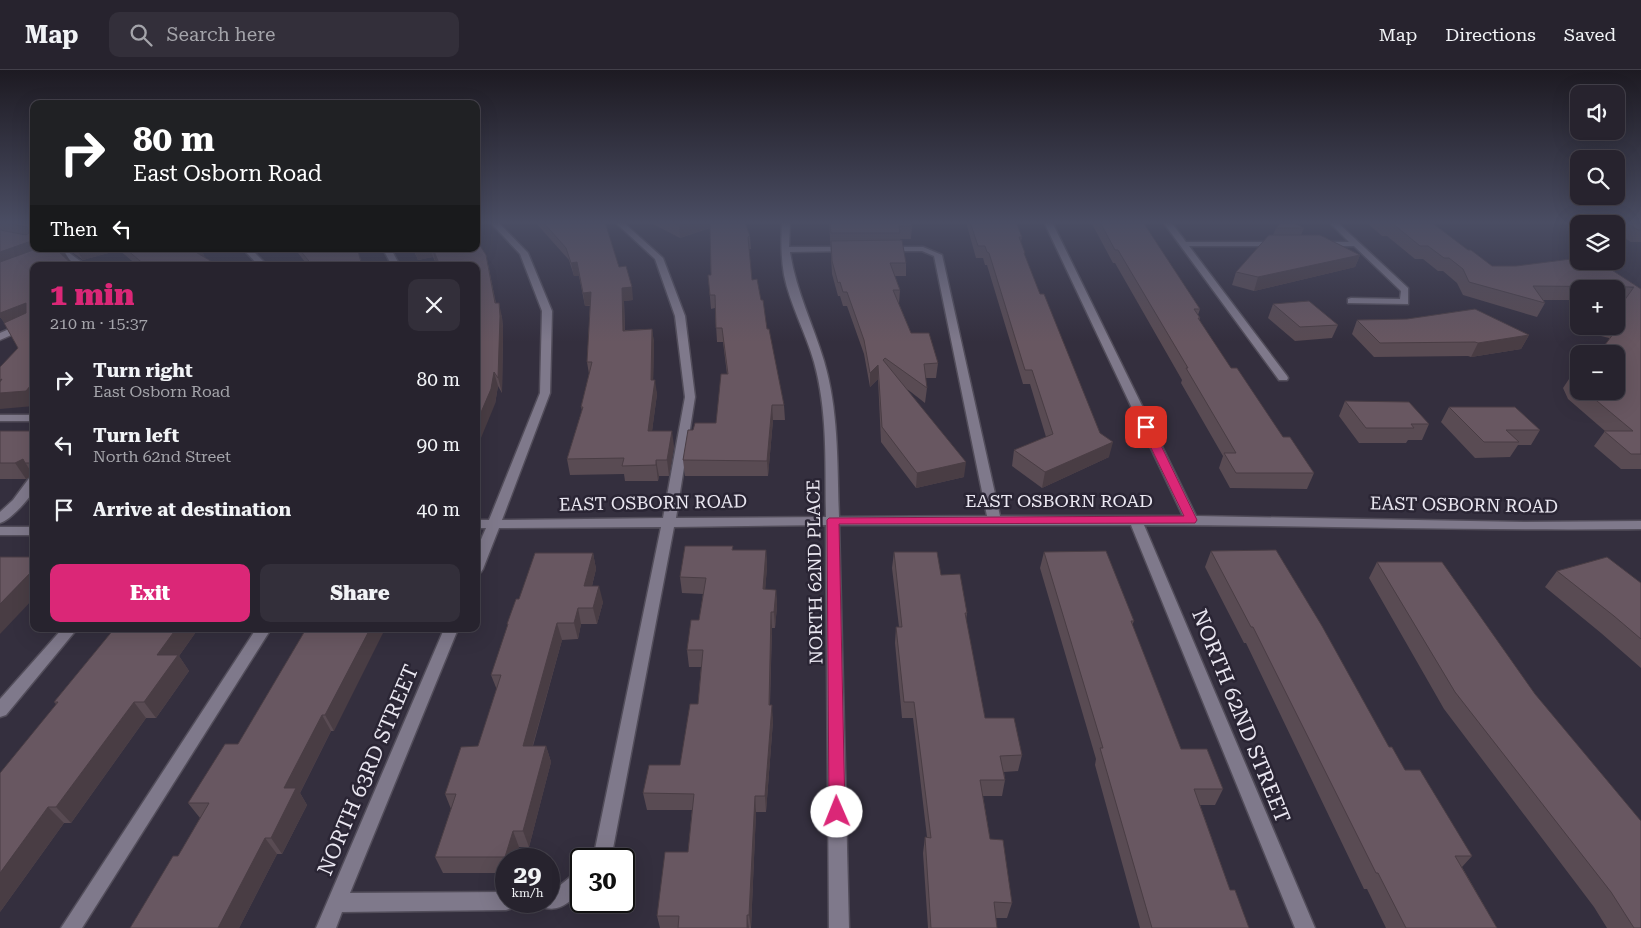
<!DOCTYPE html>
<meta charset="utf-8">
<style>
:root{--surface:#27232e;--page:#332f3a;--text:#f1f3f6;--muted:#a4a4aa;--line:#43404a;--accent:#db2777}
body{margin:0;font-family:"Roboto Serif",serif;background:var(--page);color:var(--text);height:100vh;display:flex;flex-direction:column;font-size:19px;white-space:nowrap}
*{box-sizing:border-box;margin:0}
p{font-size:16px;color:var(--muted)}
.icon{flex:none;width:28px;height:28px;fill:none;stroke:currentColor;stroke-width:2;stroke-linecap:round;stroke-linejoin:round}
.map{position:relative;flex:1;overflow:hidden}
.details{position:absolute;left:30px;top:192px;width:450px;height:370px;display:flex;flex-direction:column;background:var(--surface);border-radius:10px;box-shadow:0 5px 20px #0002,0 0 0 1px var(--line)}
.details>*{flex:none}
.banner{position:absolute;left:30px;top:30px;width:450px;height:152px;border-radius:10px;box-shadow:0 5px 20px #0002,0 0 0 1px var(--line);background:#202124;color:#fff;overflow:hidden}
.fabs{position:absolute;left:1570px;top:15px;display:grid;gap:10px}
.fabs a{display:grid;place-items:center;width:55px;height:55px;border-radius:10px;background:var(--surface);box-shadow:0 5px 20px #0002,0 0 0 1px var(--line);font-size:25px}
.speed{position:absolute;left:495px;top:778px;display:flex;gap:10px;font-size:25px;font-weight:700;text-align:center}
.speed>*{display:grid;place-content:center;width:65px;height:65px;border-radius:50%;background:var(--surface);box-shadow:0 5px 20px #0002,0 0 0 1px var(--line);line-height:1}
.speed small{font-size:12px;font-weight:400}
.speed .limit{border:2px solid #111;border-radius:8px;background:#fff;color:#111}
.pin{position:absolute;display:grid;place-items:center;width:42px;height:42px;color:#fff;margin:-21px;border-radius:10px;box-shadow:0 2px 8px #0006}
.me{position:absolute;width:55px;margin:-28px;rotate:359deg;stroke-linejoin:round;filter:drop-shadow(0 0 4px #0008)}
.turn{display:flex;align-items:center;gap:18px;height:105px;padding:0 20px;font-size:22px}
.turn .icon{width:65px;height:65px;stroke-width:2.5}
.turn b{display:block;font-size:35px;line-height:42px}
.then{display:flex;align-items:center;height:48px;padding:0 20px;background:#0003;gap:10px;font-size:19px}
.round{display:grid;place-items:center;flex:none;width:52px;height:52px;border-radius:10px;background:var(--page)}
.overview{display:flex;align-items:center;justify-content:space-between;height:85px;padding:0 20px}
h1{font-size:30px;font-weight:800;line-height:38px;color:var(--accent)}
.action{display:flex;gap:10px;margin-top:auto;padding:10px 20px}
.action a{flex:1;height:58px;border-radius:10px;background:var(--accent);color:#fff;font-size:20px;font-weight:800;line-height:58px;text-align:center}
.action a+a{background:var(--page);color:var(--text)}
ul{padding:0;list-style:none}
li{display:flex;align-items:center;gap:15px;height:65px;padding:0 20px}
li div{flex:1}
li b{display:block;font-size:19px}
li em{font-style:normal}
header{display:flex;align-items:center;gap:30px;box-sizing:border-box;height:70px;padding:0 25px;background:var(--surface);border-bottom:1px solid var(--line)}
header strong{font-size:24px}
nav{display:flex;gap:28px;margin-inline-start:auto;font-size:18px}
.search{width:350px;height:45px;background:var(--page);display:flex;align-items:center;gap:12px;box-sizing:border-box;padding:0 18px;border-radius:10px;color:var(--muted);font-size:19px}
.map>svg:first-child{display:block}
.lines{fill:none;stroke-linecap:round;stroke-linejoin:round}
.minor-casing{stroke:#524d5a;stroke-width:3}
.minor{fill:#7f798b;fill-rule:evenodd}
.wall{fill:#594b53}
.shaded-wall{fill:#493d44}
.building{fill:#685761;stroke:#493d44}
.route{fill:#db2777;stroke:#8e194d}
.labels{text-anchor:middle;stroke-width:5;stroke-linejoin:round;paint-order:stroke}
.street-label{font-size:18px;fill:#eae7f1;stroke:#2a2534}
.near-street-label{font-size:21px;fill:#eae7f1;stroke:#2a2534}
</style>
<header>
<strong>Map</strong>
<div class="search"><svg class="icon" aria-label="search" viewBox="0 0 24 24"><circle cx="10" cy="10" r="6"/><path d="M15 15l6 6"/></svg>Search here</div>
<nav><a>Map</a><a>Directions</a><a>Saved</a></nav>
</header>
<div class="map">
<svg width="1641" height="858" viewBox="0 0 1641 858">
<rect width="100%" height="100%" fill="#342f3e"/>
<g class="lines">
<defs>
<g id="minor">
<path d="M490 152H498L528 183 552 241 550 323 502 450 663 448 685 327 675 246 655 189 615 152H623L663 188 685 246 695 327 676 448 826 447C825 395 828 342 814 292 806 263 790 235 784 205 781 187 781 170 782 152H790L789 177H848L852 179 848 181 790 182C796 221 813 254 824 291 839 342 837 395 839 447L987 446 934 186 922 181H885L884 179 888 177H923L942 185 1000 446H1183L1044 152H1052L1196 446 1524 452 1641 451V459C1475 461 1310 455 1144 455L1315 858H1295L1131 455H839L849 858H829L826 455 674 457 611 789H593L661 457 499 458 483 499 481 502 476 504V481L486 458H476V450H489L540 323 542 241 520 184Z"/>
<path d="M1163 152H1171L1186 172H1280V176H1189L1287 306 1288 308 1287 310H1279Z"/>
<path d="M1329 152H1337L1408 218V234L1348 233V229L1351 228 1400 229 1401 221 1354 176H1319L1318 174 1322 172H1349Z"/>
<path d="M55 179H64L87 196H78Z"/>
<path d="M243 179H251L268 196H259Z"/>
<path d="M383 179H391L400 196H392Z"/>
<path d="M34 248V255L0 270V263Z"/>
<rect x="0" y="345" width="34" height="6"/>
<path d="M34 406C34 410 35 415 34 419 31 428 9 451 0 453V442L13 430 30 407Z"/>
<rect x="0" y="457" width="34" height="8"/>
<path d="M62 559H77L6 645 0 647V629Z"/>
<path d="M256 559H271L82 858H61Z"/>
<path d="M444 559H458L350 823 506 822V831H516L513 838 506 840 342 842 336 858H316Z"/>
<path d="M581 801V822C569 832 559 843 542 837L540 831H549V821H553L574 804Z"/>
</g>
</defs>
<use href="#minor" class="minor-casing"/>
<use href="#minor" class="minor"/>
</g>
<g class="wall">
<path d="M0 152H34V196L18 278 4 252 1 248H0Z"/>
<path d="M535 152H605L619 197 633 230 624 231 625 260 652 259 654 273 653 310 657 324 652 361 674 376 669 406H659L658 411H625L624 404 570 405 567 389 582 340 581 337 589 304 587 292 590 236H585L579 206H574L569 190Z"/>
<path d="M649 152H745L750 166 751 179H749L752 210 761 230 784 335 785 350H773L768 406H685L683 390 693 360 716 353 727 304 723 272H717L715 238 711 239 708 205H711L710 158 680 168Z"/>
<path d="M829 152H911L912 156 911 169H900L906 193V206H895L900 220 899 234 911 263 938 293 936 308H925L927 318 925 333 907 319 964 407 916 418 881 372 878 309 870 317 864 284 847 236H843L840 226H838L832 204Z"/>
<path d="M966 152H1016L1022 167 1021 172 1025 183V186L1040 224 1109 387 1042 418 1012 396 1014 380 1046 367 1030 314H1023L987 195H985L983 188H976Z"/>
<path d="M1091 152H1143L1200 239 1198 245 1200 248 1199 251 1231 298 1283 367 1314 403 1307 419 1230 418 1219 398 1223 386 1181 313 1182 310 1115 193H1113Z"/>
<path d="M1366 152H1431L1468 180 1492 196 1641 219V399H1621L1594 376 1605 361 1568 329 1563 318 1579 294V321H1616L1609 268 1601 266 1606 256H1616V242L1624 231H1616V219H1579V230H1542L1545 233 1537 247 1463 225 1457 213 1443 201H1438L1423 189H1415L1387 166H1382Z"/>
<path d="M1597 152H1641V172H1631L1616 163V154H1600Z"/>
<path d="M1276 158H1304L1301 165 1360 185 1355 197 1254 221 1232 215 1236 202 1273 165Z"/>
<path d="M68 179H201L205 188 219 196H138L119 180 83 190 69 180Z"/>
<path d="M295 179H356L358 181 363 196H308Z"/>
<path d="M413 179H476L486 185 496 233 502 247 503 260 502 323 498 316 495 334 476 196H439L438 194H436L433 187 418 190Z"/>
<path d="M1273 234 1338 255 1332 268 1295 271 1268 248Z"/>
<path d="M1357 250 1529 265 1521 279 1471 287 1468 286 1374 287 1352 264Z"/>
<path d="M1345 331 1429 354 1422 370H1408L1406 373H1359L1339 346Z"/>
<path d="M1449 337 1540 360 1531 375H1518L1510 387 1475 388 1441 352Z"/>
<path d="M0 361H34V406L33 405 26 409H0Z"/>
<path d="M733 476V480H766L767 497 765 520H776L777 536 775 558H772L770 635 773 651 766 742H756L751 858H660L657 846 688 782 692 740H647L643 723 680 695 698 634 701 597H689L687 580 699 550 703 524 682 523 680 507Z"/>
<path d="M1211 481 1389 677 1405 700 1472 786 1462 797 1497 858H1386L1367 819H1364L1246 573H1244L1205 497Z"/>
<path d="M894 482 941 505 967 543 966 550 985 648 1022 685 1018 701 1004 702 1005 710 1002 726H983L990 769 1012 833 1007 848H996L997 858H928L923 783 925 767H927L913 648H902L895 573 896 557H899L892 498Z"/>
<path d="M1044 482 1134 551 1132 555 1181 679 1223 719 1215 735H1200L1230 820 1249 858H1140L1095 695 1096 689 1040 498Z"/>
<path d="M593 483 596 499 592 516 603 532 597 554H581L578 569 562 570 533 676H546L551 692 529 777H519L506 789V803H443L435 787 451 739 445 724 478 676 497 620 491 605 508 557 507 554 519 529Z"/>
<path d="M1377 492 1641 858H1607L1594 837 1444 639 1369 508Z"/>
<path d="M1557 501 1641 513V598L1601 563 1545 517Z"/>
<path d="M114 559H206H198L179 586 189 601 156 648H146L71 753H64L0 842 56 634 54 632Z"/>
<path d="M306 559 334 661H331L300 723 307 735 282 784H277L239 858H130L178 786 200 748 188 733 238 674Z"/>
</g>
<g class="shaded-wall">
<path d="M690 152H711V157L680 168 679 155Z"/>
<path d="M34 170V179H51L0 198V182Z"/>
<path d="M76 179H119V180L83 190Z"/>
<path d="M201 179 207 192 194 181Z"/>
<path d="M414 179H431L433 187 418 190Z"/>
<path d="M64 181 72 194 59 182Z"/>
<path d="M434 181 438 194H436L433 182Z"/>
<path d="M486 185 489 198 498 247 495 233Z"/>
<path d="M1360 185 1355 197 1254 221 1258 207Z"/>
<path d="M577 192 579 206H574L571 193Z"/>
<path d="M632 217 633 230 624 231 625 275 623 261 622 218Z"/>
<path d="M591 222 593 235 585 236 583 223Z"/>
<path d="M26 233 34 245 7 258 1 248H0V243Z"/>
<path d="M499 233 502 247 503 260 502 323 498 308Z"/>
<path d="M652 259 654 273 653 320 655 310 657 324 650 376 648 361 651 310Z"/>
<path d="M1529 265 1521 279 1471 287 1478 273Z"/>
<path d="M878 295V309L870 317V303Z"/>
<path d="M494 302 498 316 495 334 476 380V354Z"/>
<path d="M0 310 34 311V336L0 339Z"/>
<path d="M772 335 773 350 768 406 767 391Z"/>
<path d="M672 361 674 376 669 406 667 390Z"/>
<path d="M1113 372 1109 387 1042 418 1045 402Z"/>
<path d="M23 389 33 405 26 409 15 393Z"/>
<path d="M656 390 659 406 658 411 656 395Z"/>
<path d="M966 392 964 407 916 418 917 403Z"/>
<path d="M766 480 767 497 764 536 763 519Z"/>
<path d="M593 483 596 499 588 532 584 516Z"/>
<path d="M34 499V528L0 564V534Z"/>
<path d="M599 516 603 532 597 554 593 538Z"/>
<path d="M776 520 777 536 775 558 774 542Z"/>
<path d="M578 538 581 554 578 569 574 553Z"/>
<path d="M771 542 772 558 769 651V635Z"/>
<path d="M557 553 562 570 528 692 523 676Z"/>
<path d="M176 559H198L179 586 189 601 156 648 144 632 157 585Z"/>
<path d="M370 559H385L334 661 325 645Z"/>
<path d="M134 632 146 648 71 753 56 737Z"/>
<path d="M772 635 773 651 766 742 765 726Z"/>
<path d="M322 645 331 661 300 723 307 735 282 784 271 768 284 718Z"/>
<path d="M546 676 551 692 529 777 523 761Z"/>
<path d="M755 726 756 742 751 858 749 845Z"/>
<path d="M48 737 64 753 0 842V803Z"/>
<path d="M513 761 519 777 516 789H506L505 787Z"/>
<path d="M265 768 277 784 239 858H218Z"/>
<path d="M747 845 749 858H747Z"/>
</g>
<g class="building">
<path d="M0 152H34V170L0 182V160L26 165 29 163 27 157Z"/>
<path d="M543 152H605L619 197 626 196 632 217 622 218 623 261 652 259 651 310H655L648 361H672L667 390H656V395L622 396 624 388 567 389 583 337H581L592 292H587L591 222 583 223 577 192 571 193 566 178Z"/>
<path d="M672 152H690L679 155Z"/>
<path d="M710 152H745L750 166 748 167 752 210 757 209 761 230H763L767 259H769L784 335H772L767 391 683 390 688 360H693L695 353H716L721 304H728L722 258H716L715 225H710L708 205H711Z"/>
<path d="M830 152H911L912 156H899L900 163H831Z"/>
<path d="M970 152H1016L1022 167H1019L1025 183H1024L1040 224H1044L1100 363 1113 372 1045 402 1014 380 1053 364 1032 300H1025L989 183 987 182 985 176H978Z"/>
<path d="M1100 152H1143L1200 239H1194L1200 248H1198L1231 298H1237L1283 367H1290L1314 403H1236L1224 383H1236L1186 298H1188L1118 180H1115Z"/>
<path d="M1281 152H1292L1304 158H1276Z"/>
<path d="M1386 152H1431L1468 180H1471L1492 196H1516L1579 188V191H1598L1641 219V384H1631L1604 361H1633L1585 321H1616V284H1598L1620 255 1616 254V242L1634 217 1533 216 1545 233 1469 212 1463 199 1449 188H1444L1428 176H1420L1392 153H1387Z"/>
<path d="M1625 152H1641V160H1638Z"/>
<path d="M1269 165H1320L1360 185 1258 207 1236 202Z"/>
<path d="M476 169 486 185 495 233H499L500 246 498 308 494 302 491 319 476 354V196H440L434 181 433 182 432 179H476Z"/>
<path d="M902 170 906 193H890L900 220H893L911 263H929L938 293 924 294 927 318 885 288 883 290 966 392 917 403 882 357 878 295 870 303 864 270 847 222H843L840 212 838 213 832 191 831 171Z"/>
<path d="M36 179H62L64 181 59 182 74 196H34V311L26 321 0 323V312L2 309 0 310V297L18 278 4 253 26 243V233L0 243V192Z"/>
<path d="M126 179H201L194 181 219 196H146Z"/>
<path d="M299 179H356L358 181 362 196H313Z"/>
<path d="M1309 231 1338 255 1300 257 1273 234Z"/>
<path d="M1475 239 1529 265 1478 273 1475 272 1380 273 1357 250 1407 249Z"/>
<path d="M1579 294V316L1577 314 1572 303Z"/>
<path d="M1345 331 1409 332 1429 354H1411L1414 358H1366Z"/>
<path d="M1449 337H1515L1540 360H1506L1519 372H1484Z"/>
<path d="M0 361H34V393H25L23 389 15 393H0Z"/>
<path d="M685 476H733L732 480H766L763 519 776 520 774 542H771L769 635H772L765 726H755L749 845H747V858H678L679 846H657L665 782H688L694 724 643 723 649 695H680L690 634H698L703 580H687L691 550H699L706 508 680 507Z"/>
<path d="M1276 480 1322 556 1389 677H1392L1405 700H1420L1472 786H1455L1497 858H1406L1378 803H1376L1253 557H1251L1211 481Z"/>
<path d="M1106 481 1134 551H1131L1181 679H1207L1223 719H1194L1230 820H1235L1249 858H1152L1100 678H1103L1044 482Z"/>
<path d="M894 482H937L941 505 960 504 967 543H965L985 648H1014L1022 685 1000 686 1005 710H980L990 769 1003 770 1012 833 994 832 997 858H931L925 767 931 768 914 632H904L896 557H902Z"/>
<path d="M535 483H593L584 516H599L593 538H578L574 553H557L523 676H546L523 761H513L505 787H435L456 724H445L461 677 478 676 501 605H491L508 554H507L516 529H519Z"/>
<path d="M0 487H34V499L0 534Z"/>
<path d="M1607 487 1641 513V569L1614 546 1557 501Z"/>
<path d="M1377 492H1442L1535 624 1641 751V858H1634L1611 822 1455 622Z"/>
<path d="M114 559H176L157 585H178L144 632H134L56 737H48L0 803V703L58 632H54Z"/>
<path d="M306 559H370L325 645H322L284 718H296L271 768H265L218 858H130L173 786H178L209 733H188L225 674H238Z"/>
</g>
<linearGradient id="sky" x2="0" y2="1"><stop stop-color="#1d1a22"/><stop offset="0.56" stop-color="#4a4d63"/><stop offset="1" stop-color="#4a4d63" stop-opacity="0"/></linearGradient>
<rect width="1641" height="272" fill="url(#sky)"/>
<path class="route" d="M1146 354 1152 357 1197 450 1195 453 839 454 845 742 843 747 837 749 832 747 829 742 827 450 829 448 1184 446 1141 357Z"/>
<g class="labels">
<g class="street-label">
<text x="1059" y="437">EAST OSBORN ROAD</text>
<text transform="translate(653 433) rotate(-1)" y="6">EAST OSBORN ROAD</text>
<text transform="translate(1464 435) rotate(1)" y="6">EAST OSBORN ROAD</text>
<text transform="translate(815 502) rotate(-91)" y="6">NORTH 62ND PLACE</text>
</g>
<g class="near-street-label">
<text transform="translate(1241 646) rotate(68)" y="7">NORTH 62ND STREET</text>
<text transform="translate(368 700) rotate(-67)" y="7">NORTH 63RD STREET</text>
</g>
</g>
</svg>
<div class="fabs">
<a><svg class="icon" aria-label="sound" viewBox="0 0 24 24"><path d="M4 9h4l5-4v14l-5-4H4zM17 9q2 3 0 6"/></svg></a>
<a><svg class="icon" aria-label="search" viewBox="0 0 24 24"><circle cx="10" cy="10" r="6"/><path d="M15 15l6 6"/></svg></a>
<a><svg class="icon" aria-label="layers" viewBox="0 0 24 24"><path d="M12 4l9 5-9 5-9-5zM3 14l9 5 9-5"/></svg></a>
<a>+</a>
<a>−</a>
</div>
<div class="speed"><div>29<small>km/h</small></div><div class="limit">30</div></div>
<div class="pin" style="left:1146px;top:357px;background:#d93025"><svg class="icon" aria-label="arrive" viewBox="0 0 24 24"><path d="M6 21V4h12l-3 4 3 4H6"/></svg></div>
<svg class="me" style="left:837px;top:742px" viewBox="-20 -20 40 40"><circle r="19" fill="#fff"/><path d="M0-13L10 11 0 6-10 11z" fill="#db2777"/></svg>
<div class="banner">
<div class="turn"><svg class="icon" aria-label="right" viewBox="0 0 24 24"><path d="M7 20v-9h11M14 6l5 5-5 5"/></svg><div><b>80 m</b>East Osborn Road</div></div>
<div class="then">Then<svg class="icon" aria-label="left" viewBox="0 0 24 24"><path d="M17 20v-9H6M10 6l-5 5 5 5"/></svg></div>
</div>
<section class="details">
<div class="overview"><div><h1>1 min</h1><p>210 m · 15:37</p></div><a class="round"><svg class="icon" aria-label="close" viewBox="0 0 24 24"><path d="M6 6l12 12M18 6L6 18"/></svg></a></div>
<ul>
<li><svg class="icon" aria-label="right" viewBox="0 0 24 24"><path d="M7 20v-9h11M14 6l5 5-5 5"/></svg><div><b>Turn right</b><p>East Osborn Road</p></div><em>80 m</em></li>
<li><svg class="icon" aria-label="left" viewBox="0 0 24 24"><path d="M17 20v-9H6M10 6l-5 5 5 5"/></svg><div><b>Turn left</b><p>North 62nd Street</p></div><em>90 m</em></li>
<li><svg class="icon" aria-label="arrive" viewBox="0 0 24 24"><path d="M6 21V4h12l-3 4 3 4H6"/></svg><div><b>Arrive at destination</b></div><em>40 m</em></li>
</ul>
<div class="action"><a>Exit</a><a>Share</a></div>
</section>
</div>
